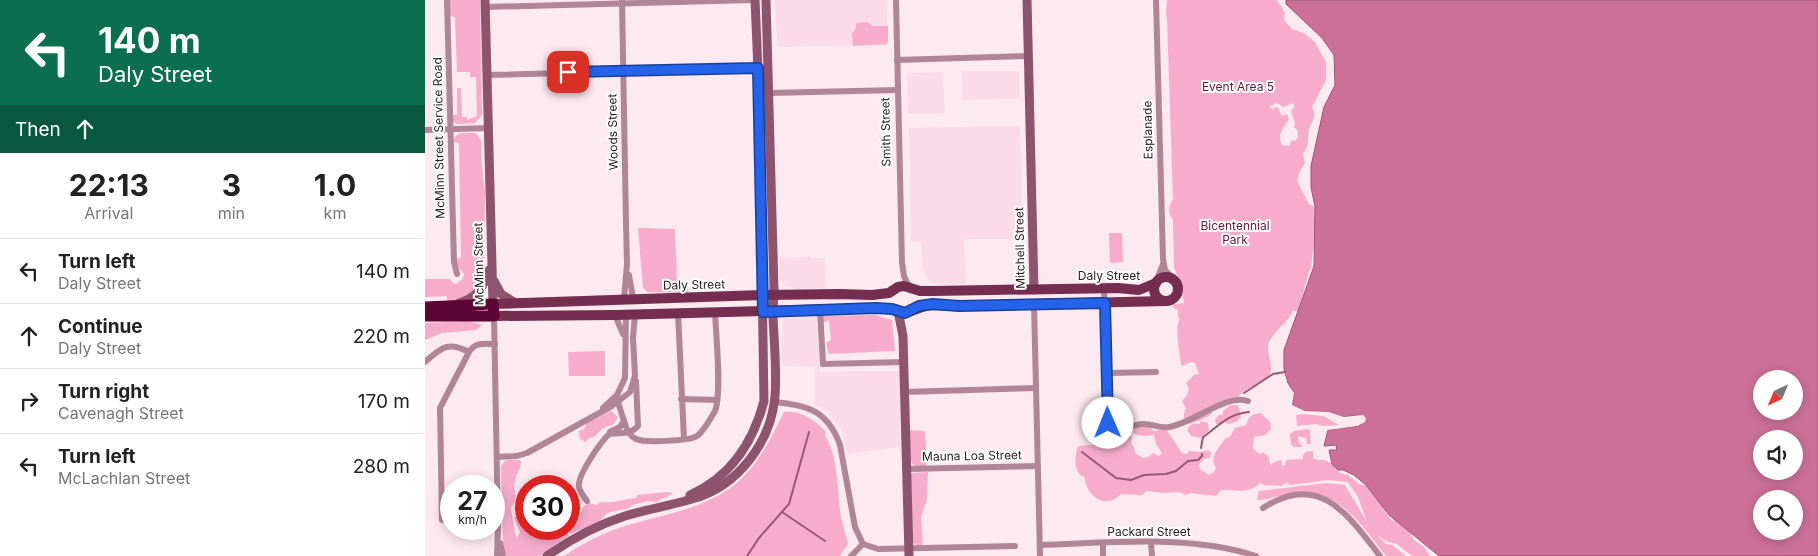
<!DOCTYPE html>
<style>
:root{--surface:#fff;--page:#f2f2f2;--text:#222;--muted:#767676;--line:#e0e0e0}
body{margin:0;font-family:Inter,sans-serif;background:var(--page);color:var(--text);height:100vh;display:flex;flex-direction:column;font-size:19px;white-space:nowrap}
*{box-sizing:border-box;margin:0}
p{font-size:16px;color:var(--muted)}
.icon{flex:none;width:28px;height:28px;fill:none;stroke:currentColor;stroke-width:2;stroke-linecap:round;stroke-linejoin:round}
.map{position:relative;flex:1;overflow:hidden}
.drawer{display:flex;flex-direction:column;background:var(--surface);width:425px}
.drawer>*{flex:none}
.top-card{background:#0b6e4f;color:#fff;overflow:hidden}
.needle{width:32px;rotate:224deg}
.controls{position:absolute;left:1328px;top:370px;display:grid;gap:10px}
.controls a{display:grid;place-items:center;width:50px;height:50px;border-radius:50%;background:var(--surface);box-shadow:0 2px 12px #0003;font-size:25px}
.speed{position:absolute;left:15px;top:475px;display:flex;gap:10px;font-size:25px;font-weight:700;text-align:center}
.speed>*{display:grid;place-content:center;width:65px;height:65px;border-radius:50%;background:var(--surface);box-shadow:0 2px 12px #0003;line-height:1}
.speed small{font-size:12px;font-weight:400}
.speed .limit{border:8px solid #d22;background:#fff;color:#111}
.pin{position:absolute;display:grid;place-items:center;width:42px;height:42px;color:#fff;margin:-21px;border-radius:10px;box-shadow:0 2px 8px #0006}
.me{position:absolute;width:55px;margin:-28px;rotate:359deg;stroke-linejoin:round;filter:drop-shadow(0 0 4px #0008)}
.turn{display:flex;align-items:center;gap:18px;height:105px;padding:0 15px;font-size:22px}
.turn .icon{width:65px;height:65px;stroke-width:2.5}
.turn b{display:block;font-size:35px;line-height:42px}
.then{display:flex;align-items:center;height:48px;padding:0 15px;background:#0003;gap:10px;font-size:19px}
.eta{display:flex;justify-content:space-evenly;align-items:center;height:85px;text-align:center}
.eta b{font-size:30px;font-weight:700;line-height:35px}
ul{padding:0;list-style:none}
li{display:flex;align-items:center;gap:15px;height:65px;padding:0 15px;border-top:1px solid var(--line)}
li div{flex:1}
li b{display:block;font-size:19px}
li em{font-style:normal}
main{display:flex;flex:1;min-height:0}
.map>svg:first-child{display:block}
.built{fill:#fbdbe7}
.green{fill:#f6acca;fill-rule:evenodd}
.water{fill:#cc7098;stroke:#9a5774;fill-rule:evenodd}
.pier{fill:#fde9f0}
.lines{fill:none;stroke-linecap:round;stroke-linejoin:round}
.stream{stroke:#9a5774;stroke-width:2}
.street{stroke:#b08697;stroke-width:6}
.secondary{stroke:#8f546d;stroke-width:9}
.primary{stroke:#752e4f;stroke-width:10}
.highway{stroke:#5d0537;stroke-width:11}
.route-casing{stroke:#184099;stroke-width:12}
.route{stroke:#2563eb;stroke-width:9}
.labels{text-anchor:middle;stroke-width:4;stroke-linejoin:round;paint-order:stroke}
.park-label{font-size:12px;fill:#671340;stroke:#fff}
.street-label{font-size:12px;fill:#271c20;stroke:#fff}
</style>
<main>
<section class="drawer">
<div class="top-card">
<div class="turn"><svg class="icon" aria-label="left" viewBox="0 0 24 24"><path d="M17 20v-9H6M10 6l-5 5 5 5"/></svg><div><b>140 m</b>Daly Street</div></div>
<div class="then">Then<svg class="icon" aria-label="ahead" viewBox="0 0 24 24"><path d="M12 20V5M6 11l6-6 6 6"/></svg></div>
</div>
<div class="eta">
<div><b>22:13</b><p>Arrival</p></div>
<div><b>3</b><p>min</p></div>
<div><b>1.0</b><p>km</p></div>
</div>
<ul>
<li><svg class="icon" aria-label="left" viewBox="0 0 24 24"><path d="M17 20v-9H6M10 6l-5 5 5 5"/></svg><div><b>Turn left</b><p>Daly Street</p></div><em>140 m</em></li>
<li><svg class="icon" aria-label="ahead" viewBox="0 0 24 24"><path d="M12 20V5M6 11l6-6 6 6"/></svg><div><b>Continue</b><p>Daly Street</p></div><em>220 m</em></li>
<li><svg class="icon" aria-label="right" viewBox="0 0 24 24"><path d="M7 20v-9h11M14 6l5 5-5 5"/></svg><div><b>Turn right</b><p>Cavenagh Street</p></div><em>170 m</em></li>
<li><svg class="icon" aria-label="left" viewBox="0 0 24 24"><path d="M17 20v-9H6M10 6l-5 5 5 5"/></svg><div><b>Turn left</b><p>McLachlan Street</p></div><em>280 m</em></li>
</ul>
</section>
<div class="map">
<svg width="1393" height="556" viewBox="0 0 1393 556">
<rect width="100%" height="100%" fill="#fde9f0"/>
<g class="built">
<path d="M350 0H462L463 45 352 47Z"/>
<path d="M537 71H594V99L538 100Z"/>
<path d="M518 72 520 113 483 114 482 73Z"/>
<path d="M595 126 598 239H539L541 284 508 283 501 277 497 267 496 242H486L484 128Z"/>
<path d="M386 256V258H400V288L370 289 363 287 356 282 354 274 355 259Z"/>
<path d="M392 316 395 372 475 371V447L423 454 416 429 401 411 390 405V367L357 366 358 319Z"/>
</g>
<g class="green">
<path d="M24 0H55L57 115 50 123 32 124 28 121 27 115H32V88H36L37 117H42V120L52 116 51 77H45V72H32L30 17 25 16Z"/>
<path d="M742 0H852L860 13 859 20 867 29 879 33 890 42 901 62V80L887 107C892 118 888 117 885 127 881 138 886 143 878 154L880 163 875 171 872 181 884 204 890 207C890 222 891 237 888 252 886 259 888 266 884 272L873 311H868C862 324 847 332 843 345 842 351 847 363 846 371 844 382 825 385 817 393 810 400 807 404 796 408L793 404C789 407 789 411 786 414 780 420 771 421 764 424 759 419 757 416 761 409L757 401 762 395 764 389 761 383 769 375 774 374 770 363 766 362 757 366 756 364C755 352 749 328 755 318L753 317V310L749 308 748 305H743L759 303 756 286 749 267 748 220C743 214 743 206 748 200L742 18 741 14ZM852 103 858 107 869 103V107L866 111 870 124 869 127 873 131V138L870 141 867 140 864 146 857 145C852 134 858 128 864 119L862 114 857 116 853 107 847 109 844 106Z"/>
<path d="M442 22 448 26H463V42L461 44 428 46 427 33 430 30 432 23Z"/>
<path d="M35 133H51L56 140 57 167 60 192 59 265 56 278 47 291 38 298 22 302V296L0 297V279H25L28 283 31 284 38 279 39 274 33 267 31 259 36 258 34 143 28 142 30 137Z"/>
<path d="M213 228 250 229 252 282 262 283 263 293 222 292 218 287Z"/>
<path d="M684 233H697L698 262 685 263Z"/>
<path d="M450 315 467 320 470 351 404 354 401 343 406 340 404 320 398 323 396 316Z"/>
<path d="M43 321 57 325 51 330 17 333 0 340V323Z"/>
<path d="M180 351V376H144L143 352Z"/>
<path d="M806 405H812L814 407 816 418 813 419V421L803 424 800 422 796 425 791 424 790 420 794 415H798V411Z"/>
<path d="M186 411 193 417 189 424 178 428 169 437 164 438 161 442 155 439 154 431 159 429 162 422C171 419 178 415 186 411Z"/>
<path d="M359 412C375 410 390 420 401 432L400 436C414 456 412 493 416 517 418 526 421 535 423 544L415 556H139C158 543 178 533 200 526 237 515 284 508 313 482 335 462 346 438 359 412Z"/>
<path d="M836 413 845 422 846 429 840 435 829 437 828 448 834 454 839 453 844 457V462L846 465 850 462 856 460 857 465 860 466 861 460 878 459V455L881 452 888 451V458L892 460H900L907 464 915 473 923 475 935 485H941L955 498 958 509 967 521 974 519 981 526 989 540 999 547 1005 556H987L972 544 963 542 953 536 961 544 967 545 981 556H961C938 528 916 490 874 492 860 493 846 500 832 500L834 491 902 483 920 485 942 522 933 497 923 482 903 480 865 485 862 482 857 486 838 485 835 483C825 494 809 490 796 490L791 496 766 493 761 495 754 492 739 493 722 491 717 495 696 494C681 511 660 495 660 477 647 473 650 457 653 446L678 444 681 442 675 441V429L680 426 687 429H699V431L707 437 706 443 709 447 710 453 718 458 724 457 728 453 734 456 737 453 731 444 729 435 719 436 709 434 708 428 713 426H725L728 431 741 429 757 453 762 454 764 451 774 452 784 450 786 453 785 458 779 459 773 465 776 470 784 475 789 472 791 468C783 457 795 446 801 438L805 437 810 428 821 425C823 416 828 414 836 413Z"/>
<path d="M879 414 898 416 914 425 898 426 891 424 872 426 871 415Z"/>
<path d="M776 421 783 423 784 430 775 438 766 436 762 430C765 424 769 423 774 424Z"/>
<path d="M883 429 885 430 886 444H882L881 438 873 436 875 444 878 447H869L866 444 865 434 869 431Z"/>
<path d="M484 430 500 431 502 465C499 466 493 467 490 466 482 462 484 438 484 430Z"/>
<path d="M83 460H94L96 461C96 471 91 473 90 481 87 493 95 495 86 508L90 533 92 538 95 532 89 518 101 506V529H122L123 530 126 529H140L144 535 115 556H80L78 549 76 466 80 461Z"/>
<path d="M503 472 502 499 496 517 498 546 491 545 486 541 485 475 487 473Z"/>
<path d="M241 492 248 493 241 498 240 497 231 502 223 501 207 505 204 508 182 513 174 522 145 534 142 529 147 518 154 519 157 508 164 503 172 505 175 502C188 504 198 499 211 498L212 495Z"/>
</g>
<path class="water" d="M861 0H1393V556H1014L964 515 941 485 929 475 918 470H913L907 464 904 450H912L911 445 899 446 903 430 934 426 941 418 934 415 919 417 904 412 880 411 867 405 869 393 863 383 859 369V350L889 266 890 207 886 187V166L899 107 910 85 909 55 897 38 861 4ZM1336 379H1369V411H1336ZM1336 439H1369V471H1336ZM1336 499H1369V531H1336Z"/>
<path class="pier" d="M859 379 869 393 867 405 880 411 904 412 919 417 938 415 941 418 940 422 932 426 903 430V427L933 423 938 419 934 417 918 419 903 414 890 415 873 412 864 406 866 394Z"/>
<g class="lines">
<g class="stream">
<path d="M819 393 848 374 860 372"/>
<path d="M776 448 778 437C794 426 802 414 824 412"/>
<path d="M657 452 691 478 706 480 719 475 741 474 751 471 763 461 773 460 777 456V454"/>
<path d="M357 512 400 541"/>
<path d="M322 556 334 538 364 504 384 432"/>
</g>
<g class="street">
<path d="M22 0 29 262 32 274"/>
<path d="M197 0 201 223 202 264 199 299"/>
<path d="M471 0 477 263 479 276 484 287"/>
<path d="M731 0 738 259 740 270 750 280"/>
<path d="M60 7 328 0"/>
<path d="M472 60 603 56"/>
<path d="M62 75 333 68"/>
<path d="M344 93 473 90"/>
<path d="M0 130 63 128"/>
<path d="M204 275 208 298"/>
<path d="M731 282 738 264"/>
<path d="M679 289 683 423C694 429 705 426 717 424 726 423 735 429 744 427 769 423 802 393 823 401"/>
<path d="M609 304 615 556"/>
<path d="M395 310 398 364 479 362"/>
<path d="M253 313 259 439"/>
<path d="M190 315 198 334"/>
<path d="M69 316 73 527 72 556"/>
<path d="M0 362C17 347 23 341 44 352 50 342 59 344 70 344"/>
<path d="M683 373 731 372"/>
<path d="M480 392 611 388"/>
<path d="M256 399 292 400"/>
<path d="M349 402C383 405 403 411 415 445L430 527 438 544 453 549 590 546"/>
<path d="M178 408 192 395 200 378 201 314"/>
<path d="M199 421C201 428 204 436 211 439 219 443 264 441 272 436 278 432 286 418 290 411 297 394 291 334 290 313"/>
<path d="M185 432 195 427 199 421 192 399"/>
<path d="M72 457 92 456 102 453 187 406 205 392 210 376 208 338 210 314"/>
<path d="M481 469 613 466"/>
<path d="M162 501C159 497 155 492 154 487 152 475 176 442 184 434 196 432 204 436 213 426L211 381"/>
<path d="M838 508C895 471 923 515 955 556"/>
<path d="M17 520 15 408 44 352"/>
<path d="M75 543 78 556"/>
<path d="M726 543 727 556"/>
<path d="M615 545C685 543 764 534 831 556"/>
<path d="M426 556 438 544"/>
<path d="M678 556V543"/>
</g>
<g class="secondary">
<path d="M60 0 68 304"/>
<path d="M602 0 609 290"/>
<path d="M69 281 76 294 89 302"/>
<path d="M34 303C51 298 60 286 64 270"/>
<path d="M473 311 478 336 484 556"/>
<path d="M265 495C306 477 328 443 339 401L334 93 330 0"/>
<path d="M122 556C146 539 172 525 200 516 222 509 244 506 267 499 312 487 346 443 350 396 352 370 349 342 348 316 347 307 350 298 349 289L341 0"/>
</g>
<g class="primary">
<circle cx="741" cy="289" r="12"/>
<path d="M68 304 337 295 415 294 447 295 464 293 473 287 479 286 495 291H507L693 288 714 290 731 283"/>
<path d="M69 316 190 315 451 308 467 309 480 313 503 305 534 306 741 301"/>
</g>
<path class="highway" d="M0 307 68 304 69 316H0"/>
</g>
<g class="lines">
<defs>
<path id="route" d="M143 72 333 68 338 312 451 308 467 309 480 313 494 306 508 304 534 306 680 303 683 423"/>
</defs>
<use href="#route" class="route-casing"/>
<use href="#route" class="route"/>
</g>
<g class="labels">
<g class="park-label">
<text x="813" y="91">Event Area 5</text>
<text x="810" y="230">Bicentennial<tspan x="810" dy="14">Park</tspan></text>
</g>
<g class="street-label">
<text transform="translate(723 130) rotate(-91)" y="4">Esplanade</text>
<text transform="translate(188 132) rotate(-91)" y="4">Woods Street</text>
<text transform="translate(461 132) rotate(-91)" y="4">Smith Street</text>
<text transform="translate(14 138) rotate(-91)" y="4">McMinn Street Service Road</text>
<text transform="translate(595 248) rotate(-91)" y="4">Mitchell Street</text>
<text transform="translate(54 264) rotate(-91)" y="4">McMinn Street</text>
<text x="684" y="280">Daly Street</text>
<text transform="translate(269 285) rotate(-1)" y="4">Daly Street</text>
<text transform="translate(547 456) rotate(-1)" y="4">Mauna Loa Street</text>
<text x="724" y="536">Packard Street</text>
</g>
</g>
</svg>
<div class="controls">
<a><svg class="needle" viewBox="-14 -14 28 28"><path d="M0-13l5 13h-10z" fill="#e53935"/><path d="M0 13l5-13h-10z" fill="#767676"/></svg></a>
<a><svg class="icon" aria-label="sound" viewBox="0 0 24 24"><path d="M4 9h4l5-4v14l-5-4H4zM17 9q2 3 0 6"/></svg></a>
<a><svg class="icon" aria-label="search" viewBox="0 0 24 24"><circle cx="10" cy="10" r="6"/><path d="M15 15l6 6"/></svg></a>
</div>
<div class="speed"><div>27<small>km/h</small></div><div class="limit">30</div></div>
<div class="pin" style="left:143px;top:72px;background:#d93025"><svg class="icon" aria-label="arrive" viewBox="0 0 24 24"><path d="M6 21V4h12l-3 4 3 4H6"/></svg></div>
<svg class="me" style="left:683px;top:423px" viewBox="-20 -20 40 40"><circle r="19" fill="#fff"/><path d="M0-13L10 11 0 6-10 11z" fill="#2563eb"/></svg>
</div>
</main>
